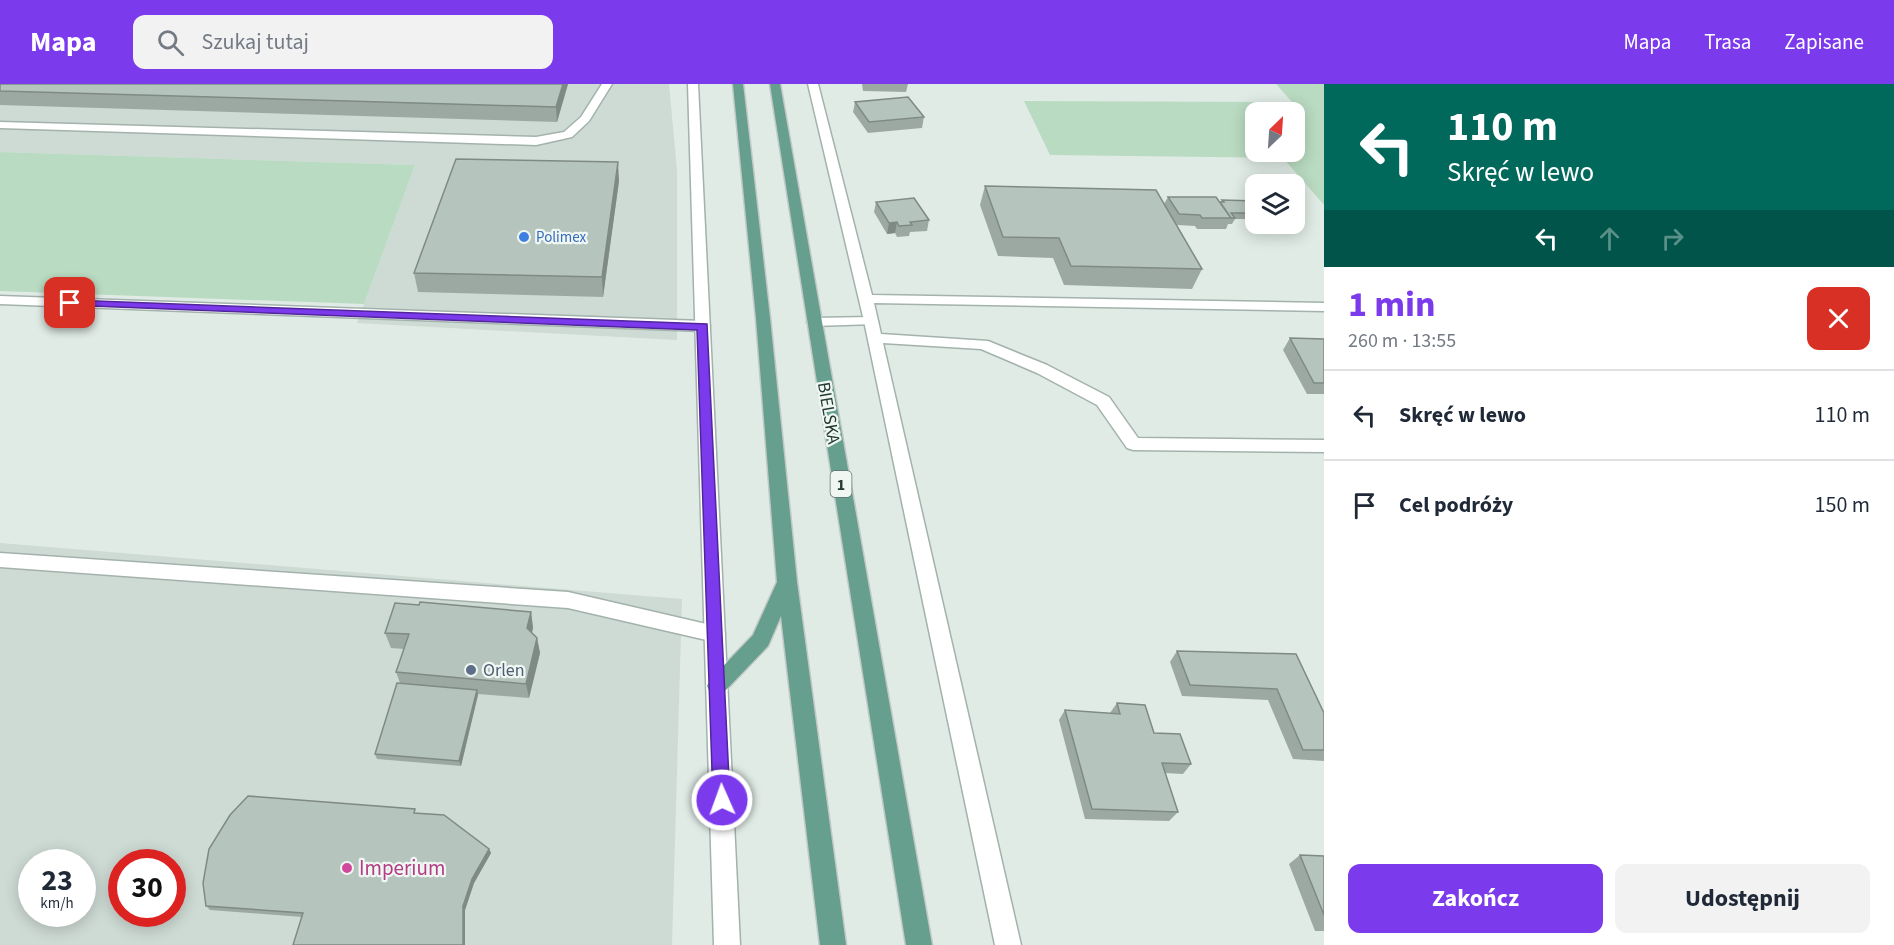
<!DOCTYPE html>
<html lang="pl">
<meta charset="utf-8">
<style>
:root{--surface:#fff;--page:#f2f2f3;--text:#1f2937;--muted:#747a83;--line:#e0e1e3;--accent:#7c3aed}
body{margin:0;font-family:"Source Sans 3",sans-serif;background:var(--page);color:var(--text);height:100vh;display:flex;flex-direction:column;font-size:22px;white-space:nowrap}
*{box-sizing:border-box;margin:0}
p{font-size:20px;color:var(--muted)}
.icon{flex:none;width:33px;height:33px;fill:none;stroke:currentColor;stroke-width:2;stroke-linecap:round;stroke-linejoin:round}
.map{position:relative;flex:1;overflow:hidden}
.sheet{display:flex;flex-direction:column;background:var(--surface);width:570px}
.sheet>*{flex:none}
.guide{background:#00695c;color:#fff;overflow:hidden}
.needle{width:39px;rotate:25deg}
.controls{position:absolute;left:1245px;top:18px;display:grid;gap:12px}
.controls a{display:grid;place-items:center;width:60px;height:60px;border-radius:12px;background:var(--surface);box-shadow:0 3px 15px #0003;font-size:30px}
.speed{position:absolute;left:18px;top:765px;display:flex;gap:12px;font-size:30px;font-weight:700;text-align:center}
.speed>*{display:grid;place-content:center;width:78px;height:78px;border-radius:50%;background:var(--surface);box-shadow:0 3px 15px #0003;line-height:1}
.speed small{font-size:15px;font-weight:400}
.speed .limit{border:9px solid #d22;background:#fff;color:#111}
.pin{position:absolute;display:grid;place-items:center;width:51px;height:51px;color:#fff;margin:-26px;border-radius:12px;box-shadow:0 3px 9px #0006}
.me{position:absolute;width:66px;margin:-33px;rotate:358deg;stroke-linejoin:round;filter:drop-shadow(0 0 4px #0008)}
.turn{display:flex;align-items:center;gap:21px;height:126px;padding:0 24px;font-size:27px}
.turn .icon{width:78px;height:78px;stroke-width:2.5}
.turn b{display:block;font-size:42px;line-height:51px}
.lanes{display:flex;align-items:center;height:57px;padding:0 24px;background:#0003;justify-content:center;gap:30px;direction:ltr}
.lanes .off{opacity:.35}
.round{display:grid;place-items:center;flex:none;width:63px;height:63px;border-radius:12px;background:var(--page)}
.summary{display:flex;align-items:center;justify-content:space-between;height:102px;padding:0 24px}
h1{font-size:36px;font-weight:700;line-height:45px;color:var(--accent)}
.primary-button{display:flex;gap:12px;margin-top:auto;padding:12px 24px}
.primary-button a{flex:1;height:69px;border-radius:12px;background:var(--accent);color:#fff;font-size:24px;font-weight:700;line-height:69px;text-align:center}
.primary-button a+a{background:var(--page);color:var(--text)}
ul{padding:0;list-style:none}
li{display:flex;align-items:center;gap:18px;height:90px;padding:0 24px;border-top:2px solid var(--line)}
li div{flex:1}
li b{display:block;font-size:22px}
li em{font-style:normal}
header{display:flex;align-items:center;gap:36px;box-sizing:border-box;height:84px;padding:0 30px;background:var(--accent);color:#fff}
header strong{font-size:28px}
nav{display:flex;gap:33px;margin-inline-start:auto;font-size:21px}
.search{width:420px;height:54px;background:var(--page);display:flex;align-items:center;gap:15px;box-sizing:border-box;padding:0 21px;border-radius:12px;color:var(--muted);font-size:22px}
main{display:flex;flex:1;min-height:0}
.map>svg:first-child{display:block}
.built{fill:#cedad4;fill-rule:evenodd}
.green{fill:#b9dbc1;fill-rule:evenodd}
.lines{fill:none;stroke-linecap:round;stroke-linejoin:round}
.service-casing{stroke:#a3b2ac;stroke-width:3}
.minor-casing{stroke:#a3b2ac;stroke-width:3}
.primary-casing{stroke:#c1c8c6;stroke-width:3}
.service{fill:#fff;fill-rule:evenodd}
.minor{fill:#fff;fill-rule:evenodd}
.primary{fill:#669f8e;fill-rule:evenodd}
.wall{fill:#9ca9a3}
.shaded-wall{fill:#7f8a85}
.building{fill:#b5c5be;stroke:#7f8a85;stroke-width:1.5}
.route{fill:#7c3aed;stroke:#51269a;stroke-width:1.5}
.shop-dot{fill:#3f7fe0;stroke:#f0f7f3;stroke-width:2}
.service-dot{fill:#5c6f8a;stroke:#f0f7f3;stroke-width:2}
.hotel-dot{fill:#d1479c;stroke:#f0f7f3;stroke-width:2}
.labels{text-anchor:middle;stroke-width:4.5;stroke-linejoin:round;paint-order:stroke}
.far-shop-label{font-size:15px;fill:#366cbe;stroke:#f0f7f3;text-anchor:start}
.shield{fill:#f0f7f3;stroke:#5f736d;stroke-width:1.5}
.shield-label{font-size:16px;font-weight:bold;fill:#213a33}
.street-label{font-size:18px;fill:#213a33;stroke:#f0f7f3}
.service-label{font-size:18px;fill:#4e5e75;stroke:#f0f7f3;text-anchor:start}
.near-hotel-label{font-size:21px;fill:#b23c85;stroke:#f0f7f3;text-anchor:start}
</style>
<header>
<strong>Mapa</strong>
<div class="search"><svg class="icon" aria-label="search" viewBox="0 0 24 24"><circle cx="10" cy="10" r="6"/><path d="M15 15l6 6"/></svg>Szukaj tutaj</div>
<nav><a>Mapa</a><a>Trasa</a><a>Zapisane</a></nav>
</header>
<main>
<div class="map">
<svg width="1324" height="861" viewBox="0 0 1324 861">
<rect width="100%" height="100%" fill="#e0ebe5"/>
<g class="built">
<path d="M0 0H669L677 86V256L357 239 415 81 0 68Z"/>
<path d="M0 459 682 515 672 861H0ZM32 778H82V830H32ZM122 778H172V830H122Z"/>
</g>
<g class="green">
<path d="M1276 0H1324V121L1283 74 1050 71 1024 17 1292 18ZM1256 28H1294V68H1256Z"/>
<path d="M0 68 415 81 364 220 0 207Z"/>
</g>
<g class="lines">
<defs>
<g id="service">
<path d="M602 0H612L589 37 572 53 536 61 0 44V38L536 53 564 48 581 33Z"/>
<path d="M808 0H818L872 211 1324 219V227L874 219 881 250 988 257 1047 281 1109 313 1138 354 1324 356V368L1133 366 1127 364 1097 321 1037 289 981 265 883 259 1021 861H995L864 237Z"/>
<path d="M0 212 703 237 710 242 703 247 0 220Z"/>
<path d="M0 469 568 508 715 542 722 544 725 550 722 556 715 558 568 524 0 483Z"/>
</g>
<g id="minor">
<path d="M688 0H698L740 861H714Z"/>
<path d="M871 233 878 237 876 240 814 242 807 238 814 234Z"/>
</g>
<g id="primary">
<path d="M733 0H743L770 234 797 498 846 861H820L781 532 768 562 724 608 717 611 710 608 707 602 710 596 753 551 777 498 756 234Z"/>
<path d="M770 0H780L932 861H906Z"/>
</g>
</defs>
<use href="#service" class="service-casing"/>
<use href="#minor" class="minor-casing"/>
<use href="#primary" class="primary-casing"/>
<use href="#service" class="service"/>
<use href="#minor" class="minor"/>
<use href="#primary" class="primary"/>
</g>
<g class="wall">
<path d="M0 0H568L557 38 0 21Z"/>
<path d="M862 0H908L906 8 863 7Z"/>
<path d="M855 18 924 33 922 44 868 49 853 28Z"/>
<path d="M619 97 603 213 418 208 414 189Z"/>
<path d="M985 102 1164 120 1168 113 1220 118H1221L1222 116 1256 117V135H1235L1232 140H1228L1226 145H1197L1195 142 1177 141 1202 185 1192 205 1064 201 1053 174 998 172 980 121Z"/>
<path d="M876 118 929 136 927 147 910 148 909 152 897 153 895 149 887 150 874 128Z"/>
<path d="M1290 254 1324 255V310H1307L1283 266Z"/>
<path d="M531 528 533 544 532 549 537 554 540 569 529 614 478 610 461 682 377 675 375 670 400 599 396 588 404 565 391 564 385 549Z"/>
<path d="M1177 567 1296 570 1324 629V677L1293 675 1268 616 1182 612 1170 578Z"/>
<path d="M1117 619 1191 680 1183 690 1165 689 1178 728 1169 737 1085 735 1059 636 1065 626 1110 629Z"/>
<path d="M417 729 489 765 491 769 474 799 465 826V861H293L302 833 210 826 206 822Z"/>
<path d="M1300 771 1324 772V847H1315L1289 780Z"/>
</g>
<g class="shaded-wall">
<path d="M563 0H568L557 38 556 23Z"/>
<path d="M618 78 619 97 603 213 602 193Z"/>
<path d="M897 138 895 149 887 150 889 139Z"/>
<path d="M531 528 533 544 529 559 527 544Z"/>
<path d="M537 554 540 569 529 614 526 600Z"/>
<path d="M477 606 478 611 461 682 459 677Z"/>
<path d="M489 765 491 769 474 799 465 826V861H463V822L472 795Z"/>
</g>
<g class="building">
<path d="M0 0H563L556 23 0 7Z"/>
<path d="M908 13 924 33 869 38 855 18Z"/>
<path d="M456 75 618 78 602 193 414 189Z"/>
<path d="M985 102 1156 106 1202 185 1071 182 1059 154 1003 153Z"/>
<path d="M1168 113H1216L1231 134H1202L1200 131 1179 130Z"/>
<path d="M914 114 929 136 910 138 912 141 899 142 897 138 889 139 876 118Z"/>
<path d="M1222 116 1256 117V129H1231L1235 134H1231L1220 118H1224Z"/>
<path d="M1290 254 1324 255V299H1314Z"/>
<path d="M420 518 531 528 527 544 537 554 526 600 396 588 409 550 385 549 395 519 419 521Z"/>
<path d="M1177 567 1296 570 1324 629V666H1303L1277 605 1190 601Z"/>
<path d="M397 599 477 606 459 677 375 670Z"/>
<path d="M1117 619 1145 621 1154 649 1180 650 1191 680 1162 679 1178 728 1092 725 1065 626 1120 630Z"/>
<path d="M248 712 415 725 414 729 444 731 489 765 472 795 463 822V861H293L303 829 206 822 203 799 209 765 230 731Z"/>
<path d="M1300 771 1324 772V831Z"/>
</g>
<path class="route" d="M70 216 707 240 730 716 728 722 722 724 715 722 713 716 697 246 66 221 65 219Z"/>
<circle class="shop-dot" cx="524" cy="153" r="6"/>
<circle class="service-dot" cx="471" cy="586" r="6"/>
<circle class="hotel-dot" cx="347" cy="784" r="6"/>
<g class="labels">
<g class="far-shop-label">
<text x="536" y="158">Polimex</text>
</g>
<rect class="shield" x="830.5" y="387" width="21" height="26" rx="4.5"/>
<g class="shield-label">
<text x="841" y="406">1</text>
</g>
<g class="street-label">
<text transform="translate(829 329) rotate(80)" y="6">BIELSKA</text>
</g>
<g class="service-label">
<text x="483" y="592">Orlen</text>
</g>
<g class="near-hotel-label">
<text x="359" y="791">Imperium</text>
</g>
</g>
</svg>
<div class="controls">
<a><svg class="needle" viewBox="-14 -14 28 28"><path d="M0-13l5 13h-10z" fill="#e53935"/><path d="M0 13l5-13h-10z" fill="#747a83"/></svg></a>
<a><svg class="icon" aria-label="layers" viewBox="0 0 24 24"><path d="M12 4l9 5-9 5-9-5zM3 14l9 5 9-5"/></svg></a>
</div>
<div class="speed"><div>23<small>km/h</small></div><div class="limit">30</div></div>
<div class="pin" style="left:70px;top:219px;background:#d93025"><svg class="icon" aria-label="arrive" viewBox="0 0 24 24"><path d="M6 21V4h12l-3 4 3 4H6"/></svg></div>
<svg class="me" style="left:722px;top:716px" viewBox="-20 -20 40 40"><circle r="17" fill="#7c3aed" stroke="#fff" stroke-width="3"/><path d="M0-11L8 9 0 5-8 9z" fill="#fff"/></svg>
</div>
<section class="sheet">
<div class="guide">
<div class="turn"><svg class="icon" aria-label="left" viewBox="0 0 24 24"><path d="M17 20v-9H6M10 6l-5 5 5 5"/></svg><div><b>110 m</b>Skręć w lewo</div></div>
<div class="lanes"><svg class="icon" aria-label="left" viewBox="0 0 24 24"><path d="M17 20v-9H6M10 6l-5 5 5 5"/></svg><svg class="icon off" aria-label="ahead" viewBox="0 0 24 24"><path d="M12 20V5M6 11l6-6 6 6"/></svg><svg class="icon off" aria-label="right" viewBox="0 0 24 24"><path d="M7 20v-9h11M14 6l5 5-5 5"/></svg></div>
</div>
<div class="summary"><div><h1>1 min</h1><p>260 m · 13:55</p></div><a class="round" style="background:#d93025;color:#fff"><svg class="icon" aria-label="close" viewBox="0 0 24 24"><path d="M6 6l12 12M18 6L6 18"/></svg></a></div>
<ul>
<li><svg class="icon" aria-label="left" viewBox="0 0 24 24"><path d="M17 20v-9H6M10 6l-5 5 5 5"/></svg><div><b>Skręć w lewo</b></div><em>110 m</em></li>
<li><svg class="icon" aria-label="arrive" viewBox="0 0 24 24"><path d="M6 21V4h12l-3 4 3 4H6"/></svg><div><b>Cel podróży</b></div><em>150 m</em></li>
</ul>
<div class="primary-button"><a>Zakończ</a><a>Udostępnij</a></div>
</section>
</main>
